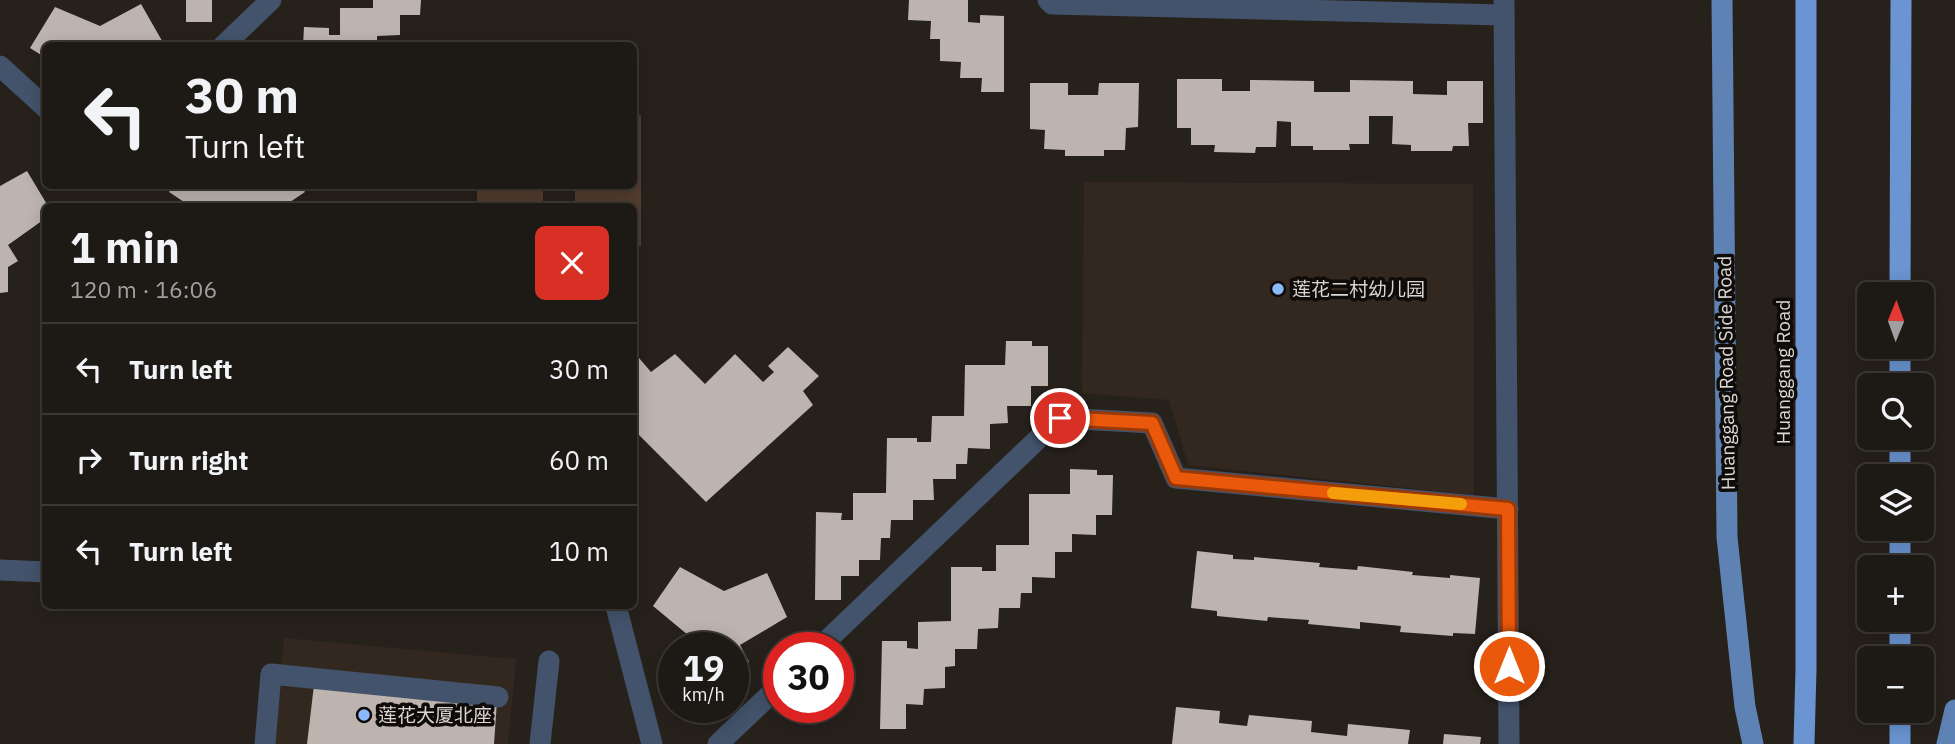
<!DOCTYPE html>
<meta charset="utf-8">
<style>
:root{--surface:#1d1915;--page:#2a2622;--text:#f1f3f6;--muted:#a0a0a0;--line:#3b3834}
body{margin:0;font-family:"IBM Plex Sans","Noto Sans SC",sans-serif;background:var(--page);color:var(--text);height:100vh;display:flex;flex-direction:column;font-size:26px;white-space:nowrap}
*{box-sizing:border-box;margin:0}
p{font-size:23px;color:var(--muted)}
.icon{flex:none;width:38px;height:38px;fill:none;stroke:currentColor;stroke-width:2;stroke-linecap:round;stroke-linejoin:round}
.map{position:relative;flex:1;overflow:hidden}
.side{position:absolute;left:42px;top:203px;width:595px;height:406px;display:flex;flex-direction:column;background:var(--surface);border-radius:10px;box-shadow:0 4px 18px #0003,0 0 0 2px var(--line)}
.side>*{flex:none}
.hud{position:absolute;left:42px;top:42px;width:595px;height:147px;border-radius:10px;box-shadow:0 4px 18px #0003,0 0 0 2px var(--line);background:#1d1915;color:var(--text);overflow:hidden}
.needle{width:46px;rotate:1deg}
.tools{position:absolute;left:1857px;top:282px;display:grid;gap:14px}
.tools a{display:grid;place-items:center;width:77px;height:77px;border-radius:10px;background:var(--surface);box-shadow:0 4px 18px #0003,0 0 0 2px var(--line);font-size:35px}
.speed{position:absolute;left:658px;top:632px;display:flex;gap:14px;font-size:35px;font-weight:700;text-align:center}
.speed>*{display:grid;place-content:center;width:91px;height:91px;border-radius:50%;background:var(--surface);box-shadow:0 4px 18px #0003,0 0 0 2px var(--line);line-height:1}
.speed small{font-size:18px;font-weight:400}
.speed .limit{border:10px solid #d22;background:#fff;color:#111}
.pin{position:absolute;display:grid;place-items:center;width:60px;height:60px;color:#fff;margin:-30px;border:4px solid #fff;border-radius:50%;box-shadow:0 2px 7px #0007}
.me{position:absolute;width:77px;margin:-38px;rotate:0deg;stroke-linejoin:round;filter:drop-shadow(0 0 5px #0008)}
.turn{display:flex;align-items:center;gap:24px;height:147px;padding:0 28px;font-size:32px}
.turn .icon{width:91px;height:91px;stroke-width:2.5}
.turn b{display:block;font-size:49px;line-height:60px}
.round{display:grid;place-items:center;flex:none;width:74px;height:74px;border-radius:10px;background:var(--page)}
.overview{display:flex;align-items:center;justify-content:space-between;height:119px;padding:0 28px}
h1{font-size:42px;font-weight:700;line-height:52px}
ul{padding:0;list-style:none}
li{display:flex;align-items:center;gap:21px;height:91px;padding:0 28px;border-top:2px solid var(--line)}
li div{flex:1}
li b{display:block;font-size:26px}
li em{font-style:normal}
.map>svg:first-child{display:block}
.built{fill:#33281f}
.green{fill:#533d2e}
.building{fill:#bdb4af}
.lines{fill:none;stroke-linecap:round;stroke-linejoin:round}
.minor{stroke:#42536b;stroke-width:21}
.major{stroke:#5f82b5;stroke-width:21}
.highway{stroke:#6a94d2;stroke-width:21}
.route-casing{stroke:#983908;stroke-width:18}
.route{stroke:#ea580c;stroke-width:12}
.slow{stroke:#f59e0b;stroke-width:12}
.poi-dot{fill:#8cb9fc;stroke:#0e0b09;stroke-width:2.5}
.labels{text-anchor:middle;stroke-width:7;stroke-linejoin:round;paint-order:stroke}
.poi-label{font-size:19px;fill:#dbd6d3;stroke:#0e0b09;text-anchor:start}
.street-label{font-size:19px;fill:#dbd6d3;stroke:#0e0b09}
</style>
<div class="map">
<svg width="1955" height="744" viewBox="0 0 1955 744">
<rect width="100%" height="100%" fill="#27211c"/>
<g class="built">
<path d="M1084 182 1473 184 1474 495 1188 465 1169 400 1082 393Z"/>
<path d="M284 638 516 659 508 744H275Z"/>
</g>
<g class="green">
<path d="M634 115H641V246H634V206H575V186H634Z"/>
<rect x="477" y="186" width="66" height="20"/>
</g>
<g class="building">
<rect x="186" y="0" width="26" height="22"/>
<path d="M373 0H421L420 15H400V35L377 36V46H303L304 27 329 28V35H340V8H373Z"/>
<path d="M909 0H968V22L980 23V15L1004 16V92H981L982 78H960L961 62 940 61V39H930L931 21 908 20Z"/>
<path d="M141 4 165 46H46V58L30 48 55 7 100 26Z"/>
<path d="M1177 79H1222V91H1250V80L1314 81V92H1350V80L1413 81V94L1447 95V81H1483V123H1468L1469 146H1453L1452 151H1411V145L1392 144 1393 116H1369V144H1349L1350 150H1313V146H1291V122L1277 121 1276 147H1256L1255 153 1214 152 1215 145H1191V128H1177Z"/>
<path d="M1030 83H1068V95H1098L1099 83H1139L1138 127 1126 128 1125 150H1104V156H1065V150L1044 149 1045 130 1030 129Z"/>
<path d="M27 171 48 206H46V218L8 245 18 261 8 267V292L0 293V186Z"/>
<path d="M173 186H301L305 192 284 206H190L169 192Z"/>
<path d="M1006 341H1032V346H1048V386H1031V406H1007L1008 423 990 424V449L968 448 967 464H956V479H933L934 500H913V520H891L890 538H881L880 560H859V576H841V600H815L816 512 842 513 841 520H853V493H886L887 438H917V442H931L932 416H964L965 365H1005Z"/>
<path d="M788 347 819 376 803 391 813 405 706 502 634 430V363L639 358 651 372 675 354 705 384 735 354 763 382 774 372 768 366Z"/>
<path d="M1070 469 1097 470V475H1113L1112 515H1096V535L1072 534V552H1055V578L1032 577V593H1021L1020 608H999L998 628 978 629 977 649H955V666L945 667V688L924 689 923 705 906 704V729H880L882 641H907V648L918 649V622L951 621V567H982V571H996V545H1029V494H1070Z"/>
<path d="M1197 551 1233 555V559L1254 560V557L1320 563 1319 567 1357 570 1358 566 1413 572 1412 575 1450 578V575L1480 578 1475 634 1453 633V636L1400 632 1401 626 1360 622V629L1308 624 1309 620 1268 617 1267 621 1217 616V611L1191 608Z"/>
<path d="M680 567 724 591 767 573 787 617 740 645 749 662 738 666 736 691H733V648H686L694 640 653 606Z"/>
<path d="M314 685 497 701 494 744H307Z"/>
<path d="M1176 707 1220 711 1219 723 1247 726 1249 715 1312 721 1311 732 1347 736 1348 724 1410 730 1408 744H1172Z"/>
<path d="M1444 734 1481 737 1480 744H1443Z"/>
</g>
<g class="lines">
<g class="minor">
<path d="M1048 0 1052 4 1503 15"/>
<path d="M1504 0 1509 744"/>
<path d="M223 46 271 0"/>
<path d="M0 66 46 108"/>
<path d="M0 570 46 572"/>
<path d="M616 606 652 744"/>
<path d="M819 648 1060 418 1152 423 1176 478 1508 509"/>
<path d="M265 744 271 674 498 697"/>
<path d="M540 744 549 661"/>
<path d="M718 744 779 686"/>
</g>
<g class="major">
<path d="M1722 0 1727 537 1745 707 1753 744"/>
<path d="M1947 744 1955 710"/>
</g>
<g class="highway">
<path d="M1900 294 1901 0"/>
<path d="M1900 385V346"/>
<path d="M1900 476V438"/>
<path d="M1900 567V528"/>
<path d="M1900 658V620"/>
<path d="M1804 744 1806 669V0"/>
<path d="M1900 744V710"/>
</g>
</g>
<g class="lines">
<defs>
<path id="route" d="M1060 418 1152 423 1176 478 1508 509 1509 666"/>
</defs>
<use href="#route" class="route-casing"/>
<use href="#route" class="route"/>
<path class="slow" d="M1333 493 1461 504"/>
</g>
<g class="poi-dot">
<circle cx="1278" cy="289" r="7"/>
<circle cx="364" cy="715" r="7"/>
</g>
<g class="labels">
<g class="poi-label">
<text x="1292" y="296">莲花二村幼儿园</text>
<text x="378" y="722">莲花大厦北座</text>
</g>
<g class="street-label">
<text transform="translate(1783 372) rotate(-90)" y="7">Huanggang Road</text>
<text transform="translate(1726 373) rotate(-91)" y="7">Huanggang Road Side Road</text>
</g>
</g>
</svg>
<div class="tools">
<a><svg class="needle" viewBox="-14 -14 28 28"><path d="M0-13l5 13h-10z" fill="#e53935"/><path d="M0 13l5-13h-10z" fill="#a0a0a0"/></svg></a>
<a><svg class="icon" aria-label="search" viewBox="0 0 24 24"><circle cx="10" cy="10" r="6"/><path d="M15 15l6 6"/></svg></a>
<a><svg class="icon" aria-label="layers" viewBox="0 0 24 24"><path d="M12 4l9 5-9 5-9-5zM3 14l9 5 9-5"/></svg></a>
<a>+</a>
<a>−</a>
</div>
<div class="speed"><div>19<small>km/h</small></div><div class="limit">30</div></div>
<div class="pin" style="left:1060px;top:418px;background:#d93025"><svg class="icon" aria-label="arrive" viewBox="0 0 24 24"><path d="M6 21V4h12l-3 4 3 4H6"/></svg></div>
<svg class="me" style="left:1509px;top:666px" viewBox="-20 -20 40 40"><circle r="17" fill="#ea580c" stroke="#fff" stroke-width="3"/><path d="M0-11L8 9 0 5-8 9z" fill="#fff"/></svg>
<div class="hud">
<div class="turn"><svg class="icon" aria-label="left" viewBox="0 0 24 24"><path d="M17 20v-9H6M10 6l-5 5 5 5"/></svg><div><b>30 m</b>Turn left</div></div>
</div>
<section class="side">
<div class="overview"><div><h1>1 min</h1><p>120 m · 16:06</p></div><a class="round" style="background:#d93025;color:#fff"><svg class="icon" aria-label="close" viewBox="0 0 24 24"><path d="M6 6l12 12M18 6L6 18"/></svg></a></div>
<ul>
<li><svg class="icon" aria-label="left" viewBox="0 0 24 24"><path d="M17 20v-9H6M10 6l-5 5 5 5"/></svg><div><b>Turn left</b></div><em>30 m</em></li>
<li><svg class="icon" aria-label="right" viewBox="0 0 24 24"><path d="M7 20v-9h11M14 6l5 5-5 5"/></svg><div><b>Turn right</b></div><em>60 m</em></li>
<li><svg class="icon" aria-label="left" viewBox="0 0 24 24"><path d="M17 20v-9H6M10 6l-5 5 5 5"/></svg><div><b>Turn left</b></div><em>10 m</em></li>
</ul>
</section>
</div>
